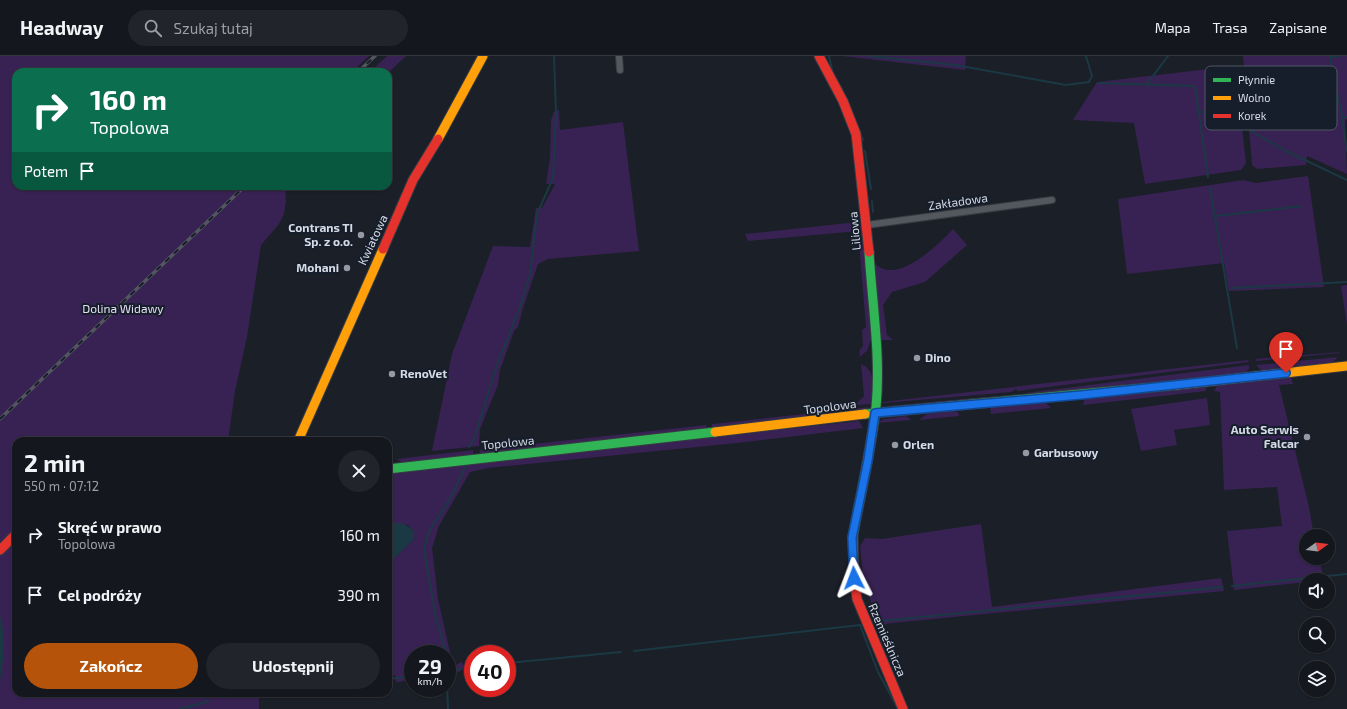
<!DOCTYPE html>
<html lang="pl">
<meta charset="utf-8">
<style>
:root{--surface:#14171d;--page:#21242a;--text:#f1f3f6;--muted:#9d9fa4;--line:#33363b;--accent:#b45309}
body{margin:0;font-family:"Exo 2",sans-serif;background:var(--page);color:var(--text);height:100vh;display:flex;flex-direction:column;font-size:15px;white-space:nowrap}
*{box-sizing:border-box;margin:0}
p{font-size:13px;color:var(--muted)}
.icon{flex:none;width:22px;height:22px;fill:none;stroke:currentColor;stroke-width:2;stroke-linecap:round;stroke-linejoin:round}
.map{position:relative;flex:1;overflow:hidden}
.drawer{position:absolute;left:12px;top:381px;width:380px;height:260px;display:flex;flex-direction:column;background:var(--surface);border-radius:12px;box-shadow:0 1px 3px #0004,0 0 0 1px var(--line)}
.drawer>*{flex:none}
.banner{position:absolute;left:12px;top:12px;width:380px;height:122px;border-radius:12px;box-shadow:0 1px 3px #0004,0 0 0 1px var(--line);background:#0b6e4f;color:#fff;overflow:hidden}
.needle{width:26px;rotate:75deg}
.controls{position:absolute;left:1299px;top:473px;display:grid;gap:8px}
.controls a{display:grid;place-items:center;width:36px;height:36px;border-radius:50%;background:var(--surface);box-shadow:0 1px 3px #0004,0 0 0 1px var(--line);font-size:20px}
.speed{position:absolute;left:404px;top:589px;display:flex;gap:8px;font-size:20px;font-weight:700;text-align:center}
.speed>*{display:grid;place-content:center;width:52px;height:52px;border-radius:50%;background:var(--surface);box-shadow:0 1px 3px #0004,0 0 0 1px var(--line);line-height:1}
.speed small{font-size:10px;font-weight:400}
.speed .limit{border:6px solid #d22;background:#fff;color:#111}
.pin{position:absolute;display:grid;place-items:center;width:34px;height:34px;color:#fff;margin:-41px -17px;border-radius:50% 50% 50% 0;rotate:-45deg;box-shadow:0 0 4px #0007}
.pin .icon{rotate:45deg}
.me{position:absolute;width:44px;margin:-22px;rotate:357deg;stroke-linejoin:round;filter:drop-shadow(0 0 3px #0008)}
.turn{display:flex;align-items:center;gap:14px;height:84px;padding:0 12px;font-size:18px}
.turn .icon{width:52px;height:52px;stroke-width:2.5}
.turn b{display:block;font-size:28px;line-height:34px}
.then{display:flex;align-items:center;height:38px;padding:0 12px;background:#0003;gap:8px;font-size:15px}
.round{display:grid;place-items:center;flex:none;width:42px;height:42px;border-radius:21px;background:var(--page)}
.head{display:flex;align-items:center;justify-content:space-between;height:68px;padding:0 12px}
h1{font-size:24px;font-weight:700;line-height:30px}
.cta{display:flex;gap:8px;margin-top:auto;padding:8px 12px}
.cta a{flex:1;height:46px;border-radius:24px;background:var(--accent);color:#fff;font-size:16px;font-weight:700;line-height:46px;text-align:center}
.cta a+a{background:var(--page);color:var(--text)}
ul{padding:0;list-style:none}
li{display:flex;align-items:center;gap:12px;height:60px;padding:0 12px}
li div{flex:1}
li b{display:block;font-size:15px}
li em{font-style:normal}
header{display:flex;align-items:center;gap:24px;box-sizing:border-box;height:56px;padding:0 20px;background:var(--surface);border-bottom:1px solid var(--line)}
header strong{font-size:19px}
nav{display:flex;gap:22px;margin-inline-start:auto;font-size:14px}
.search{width:280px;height:36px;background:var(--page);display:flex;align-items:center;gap:10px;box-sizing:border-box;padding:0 14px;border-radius:22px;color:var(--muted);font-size:15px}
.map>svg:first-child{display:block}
.green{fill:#382253}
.water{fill:#1b3944}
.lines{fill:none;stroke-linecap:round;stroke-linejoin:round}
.stream{stroke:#1b3944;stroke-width:2}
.street-casing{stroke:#383b42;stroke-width:8}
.fast-casing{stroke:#383b42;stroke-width:11}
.slow-casing{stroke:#383b42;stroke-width:11}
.jam-casing{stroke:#383b42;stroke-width:11}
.street{stroke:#53575e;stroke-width:6}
.fast{stroke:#30b455;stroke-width:9}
.slow{stroke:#ff9f0a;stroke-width:9}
.jam{stroke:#e5322d;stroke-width:9}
.rail-casing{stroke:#53565e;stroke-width:3.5}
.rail{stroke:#161e2c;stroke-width:2;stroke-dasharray:6;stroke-linecap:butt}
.route-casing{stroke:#114b97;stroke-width:10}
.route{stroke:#1a73e8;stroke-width:7}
.poi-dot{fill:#9499a2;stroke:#161e2c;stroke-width:1.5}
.labels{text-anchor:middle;stroke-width:4;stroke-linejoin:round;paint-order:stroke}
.street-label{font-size:12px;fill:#d5dbe5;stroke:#161e2c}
.poi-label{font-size:12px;font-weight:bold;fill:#d5dbe5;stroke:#161e2c;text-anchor:start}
.park-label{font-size:12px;fill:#e4ddf1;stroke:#161e2c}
.key{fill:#161e2c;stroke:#4f5764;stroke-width:1}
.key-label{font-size:11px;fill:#d5dbe5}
</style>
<header>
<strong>Headway</strong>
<div class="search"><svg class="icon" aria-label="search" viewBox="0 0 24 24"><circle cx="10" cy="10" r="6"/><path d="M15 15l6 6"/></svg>Szukaj tutaj</div>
<nav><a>Mapa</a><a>Trasa</a><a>Zapisane</a></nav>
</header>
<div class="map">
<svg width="1347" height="653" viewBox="0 0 1347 653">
<rect width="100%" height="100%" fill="#1b1f27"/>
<g class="green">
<path d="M0 0H369L352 16H16V130H285L286 145 284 158 279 168 261 189 247 281 235 335 228 385H16V637H259V653H0Z"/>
<path d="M387 0H406L388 17V16H370Z"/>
<path d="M842 0H966L965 14Z"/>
<path d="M1243 0H1347V63L1345 64 1347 118 1307 100 1306 109 1257 113 1252 109Z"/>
<path d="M1235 10 1246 107 1241 114 1145 128 1134 67 1073 64 1097 26Z"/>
<path d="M559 54 560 74 623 66 639 195 548 203 538 208 523 252 518 271 514 275 500 314 498 329 480 373 479 390 432 395 452 298 493 190 530 191 536 152H542L555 128H546L550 101 551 64 554 56Z"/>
<path d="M1308 120 1324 231 1229 235 1224 207 1127 218 1118 143 1243 124 1256 127Z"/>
<path d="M858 166 863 168 871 284 867 295 860 301 859 295 863 290 862 274 866 271 858 175 748 185 745 178Z"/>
<path d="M953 173 967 189 925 226 892 236 883 249 887 279 893 284H878L873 212 877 208V210C881 212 885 214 889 214 910 216 940 187 953 173Z"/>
<path d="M1347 229V269L1341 230Z"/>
<path d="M1340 296 1339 297 1256 305 1255 303Z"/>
<path d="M1338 301 1330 309 1262 315 1256 309Z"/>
<path d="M1248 304 1249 306 1032 333 1018 335 1016 333 1011 336 883 347 882 346Z"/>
<path d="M861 308C877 315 873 333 872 348L855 349 864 340Z"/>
<path d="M1249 309V313L1243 318 1048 338 1025 337Z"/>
<path d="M1291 321 1293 328 1279 329 1309 451 1314 480H1306V502H1319L1324 524H1306V526L1234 534 1227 475 1282 470 1277 431 1224 434 1220 336 1214 335 1218 328Z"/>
<path d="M1199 329 1205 330 1206 335 1083 349 1085 342Z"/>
<path d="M985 341V344L956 345 892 351 887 350Z"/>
<path d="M1207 342 1210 369 1174 374 1177 389 1141 395 1131 353Z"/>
<path d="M1045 346 1051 352 991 358 990 351Z"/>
<path d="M870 351 864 354 712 372V368Z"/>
<path d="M953 355 958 356 959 360 919 364 927 358Z"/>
<path d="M906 360 911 364 877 367 884 363Z"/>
<path d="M859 365 863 372 737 387 488 412 470 416 439 470 432 492 438 543 453 610 462 606 464 610 461 615 447 620V598H413V624L396 626 395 619H388V508L413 484V475L408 469 388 467V416Z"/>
<path d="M706 369 707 373 481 399 479 394Z"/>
<path d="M473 394V400L402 407 397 403Z"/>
<path d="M981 468 992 551 1221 522 1224 535 892 567 886 568 882 576 863 524 860 490 865 482 882 483Z"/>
</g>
<g class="water">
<path d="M388 467C399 467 406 466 413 475V484L388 508Z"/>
<path d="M0 560C6 581 4 602 0 624Z"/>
</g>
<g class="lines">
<g class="stream">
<path d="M829 0 833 18"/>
<path d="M869 0 955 9 1066 29 1089 26 1092 20 1086 0"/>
<path d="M1330 0 1342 61H1347"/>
<path d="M1330 1 1340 0"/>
<path d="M838 26 842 33"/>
<path d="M1099 27 1195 30 1208 121"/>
<path d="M1147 28 1168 0"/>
<path d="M847 43 863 84"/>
<path d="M1199 55 1242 71"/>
<path d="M1342 61 1347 95"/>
<path d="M1251 75 1286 95 1347 124"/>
<path d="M865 95 871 133"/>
<path d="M1210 132 1237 292"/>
<path d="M872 145 873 156"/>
<path d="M1216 160 1301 150"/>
<path d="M1233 232 1347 226"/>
<path d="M469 391 474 383 497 309 519 254 530 218 537 158 553 122 556 57 554 0"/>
<path d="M1232 530 1347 518"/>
<path d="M871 566 1223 531"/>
<path d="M634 595 860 569 878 616 898 653"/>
<path d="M446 598 436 562 424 493 429 475 450 443 466 409"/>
<path d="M447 602 448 616"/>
<path d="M507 607 621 596"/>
<path d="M447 616 473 610"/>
<path d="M388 623 413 620"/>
<path d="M447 628 448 653"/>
<path d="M237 637H238"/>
<path d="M180 653 209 645"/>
</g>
<defs>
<g id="street">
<path d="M619 0 620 14"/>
<path d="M867 169 1052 144"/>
</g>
<g id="fast">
<path d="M865 358 1177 329"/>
<path d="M388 413 715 376"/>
<path d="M853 479C861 437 871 394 876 351 881 301 872 246 869 196"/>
</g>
<g id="slow">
<path d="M438 83 483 0"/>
<path d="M1177 329 1347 310"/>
<path d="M715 376 865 358"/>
<path d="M298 385 383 193"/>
</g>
<g id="jam">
<path d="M819 0 843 45 856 78 869 196"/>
<path d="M383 193 413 124 438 83"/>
<path d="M853 479 854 522 857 543 903 653"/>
<path d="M0 494 16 478"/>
</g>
</defs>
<use href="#street" class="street-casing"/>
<use href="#fast" class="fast-casing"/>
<use href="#slow" class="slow-casing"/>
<use href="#jam" class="jam-casing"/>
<use href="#street" class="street"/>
<use href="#fast" class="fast"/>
<use href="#slow" class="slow"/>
<use href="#jam" class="jam"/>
<defs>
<g id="rail">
<path d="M358 16 375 0"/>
<path d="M0 363 245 130"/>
</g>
</defs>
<use href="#rail" class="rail-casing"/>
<use href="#rail" class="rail"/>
</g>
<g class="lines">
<defs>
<path id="route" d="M854 522 852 482 868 404 875 357 1081 339 1286 317"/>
</defs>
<use href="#route" class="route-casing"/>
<use href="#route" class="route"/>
</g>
<g class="poi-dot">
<circle cx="361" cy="179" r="4"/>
<circle cx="347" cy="212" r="4"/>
<circle cx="917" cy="302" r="4"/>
<circle cx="392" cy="318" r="4"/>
<circle cx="1307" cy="381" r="4"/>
<circle cx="895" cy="389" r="4"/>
<circle cx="1026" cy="397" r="4"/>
</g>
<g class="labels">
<g class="street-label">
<text transform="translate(958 146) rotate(-8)" y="4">Zakładowa</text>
<text transform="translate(855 175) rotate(-95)" y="4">Liliowa</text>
<text transform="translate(373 184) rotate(-65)" y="4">Kwiatowa</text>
<text transform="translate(830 351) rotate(-7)" y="4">Topolowa</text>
<text transform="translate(508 387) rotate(-6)" y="4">Topolowa</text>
<text transform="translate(887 584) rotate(67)" y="4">Rzemieślnicza</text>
</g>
<g class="poi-label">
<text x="353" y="176" text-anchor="end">Contrans TI<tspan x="353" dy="14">Sp. z o.o.</tspan></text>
<text x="339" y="216" text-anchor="end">Mohani</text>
<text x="925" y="306">Dino</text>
<text x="400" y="322">RenoVet</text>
<text x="1299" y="378" text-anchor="end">Auto Serwis<tspan x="1299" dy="14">Falcar</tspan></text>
<text x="903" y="393">Orlen</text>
<text x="1034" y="401">Garbusowy</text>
</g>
<g class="park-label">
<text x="123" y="257">Dolina Widawy</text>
</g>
</g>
<rect x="1205" y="10" width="132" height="64" rx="6" class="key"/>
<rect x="1213" y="22" width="18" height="4" fill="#30b455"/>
<rect x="1213" y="40" width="18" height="4" fill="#ff9f0a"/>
<rect x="1213" y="58" width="18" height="4" fill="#e5322d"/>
<g class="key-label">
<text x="1238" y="28">Płynnie</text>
<text x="1238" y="46">Wolno</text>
<text x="1238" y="64">Korek</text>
</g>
</svg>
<div class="controls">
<a><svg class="needle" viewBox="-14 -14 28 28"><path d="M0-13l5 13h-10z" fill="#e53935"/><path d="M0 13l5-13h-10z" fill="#9d9fa4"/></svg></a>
<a><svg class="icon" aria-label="sound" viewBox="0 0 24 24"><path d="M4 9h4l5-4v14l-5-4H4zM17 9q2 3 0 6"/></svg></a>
<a><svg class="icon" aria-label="search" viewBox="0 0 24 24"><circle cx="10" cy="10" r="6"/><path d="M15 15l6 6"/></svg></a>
<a><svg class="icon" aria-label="layers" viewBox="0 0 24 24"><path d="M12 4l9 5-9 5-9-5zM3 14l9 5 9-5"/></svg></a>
</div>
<div class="speed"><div>29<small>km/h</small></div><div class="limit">40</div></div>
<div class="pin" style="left:1286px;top:317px;background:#d93025"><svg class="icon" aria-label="arrive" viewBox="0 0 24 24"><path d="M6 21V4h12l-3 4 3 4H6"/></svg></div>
<svg class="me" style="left:854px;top:522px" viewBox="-20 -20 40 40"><path d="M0-17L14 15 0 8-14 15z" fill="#1a73e8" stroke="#fff" stroke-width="4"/></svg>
<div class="banner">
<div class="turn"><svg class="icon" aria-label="right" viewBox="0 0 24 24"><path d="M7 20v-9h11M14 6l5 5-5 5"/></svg><div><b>160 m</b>Topolowa</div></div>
<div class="then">Potem<svg class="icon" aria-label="arrive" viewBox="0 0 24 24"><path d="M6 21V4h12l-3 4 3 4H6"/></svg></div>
</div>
<section class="drawer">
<div class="head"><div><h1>2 min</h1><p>550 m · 07:12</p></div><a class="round"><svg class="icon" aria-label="close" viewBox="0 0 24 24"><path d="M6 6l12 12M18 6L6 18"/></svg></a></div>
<ul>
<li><svg class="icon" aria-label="right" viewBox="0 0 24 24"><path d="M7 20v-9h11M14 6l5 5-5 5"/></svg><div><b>Skręć w prawo</b><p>Topolowa</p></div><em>160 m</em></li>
<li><svg class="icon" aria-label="arrive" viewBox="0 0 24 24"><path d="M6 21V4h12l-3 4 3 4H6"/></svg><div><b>Cel podróży</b></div><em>390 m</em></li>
</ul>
<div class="cta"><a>Zakończ</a><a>Udostępnij</a></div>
</section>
</div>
